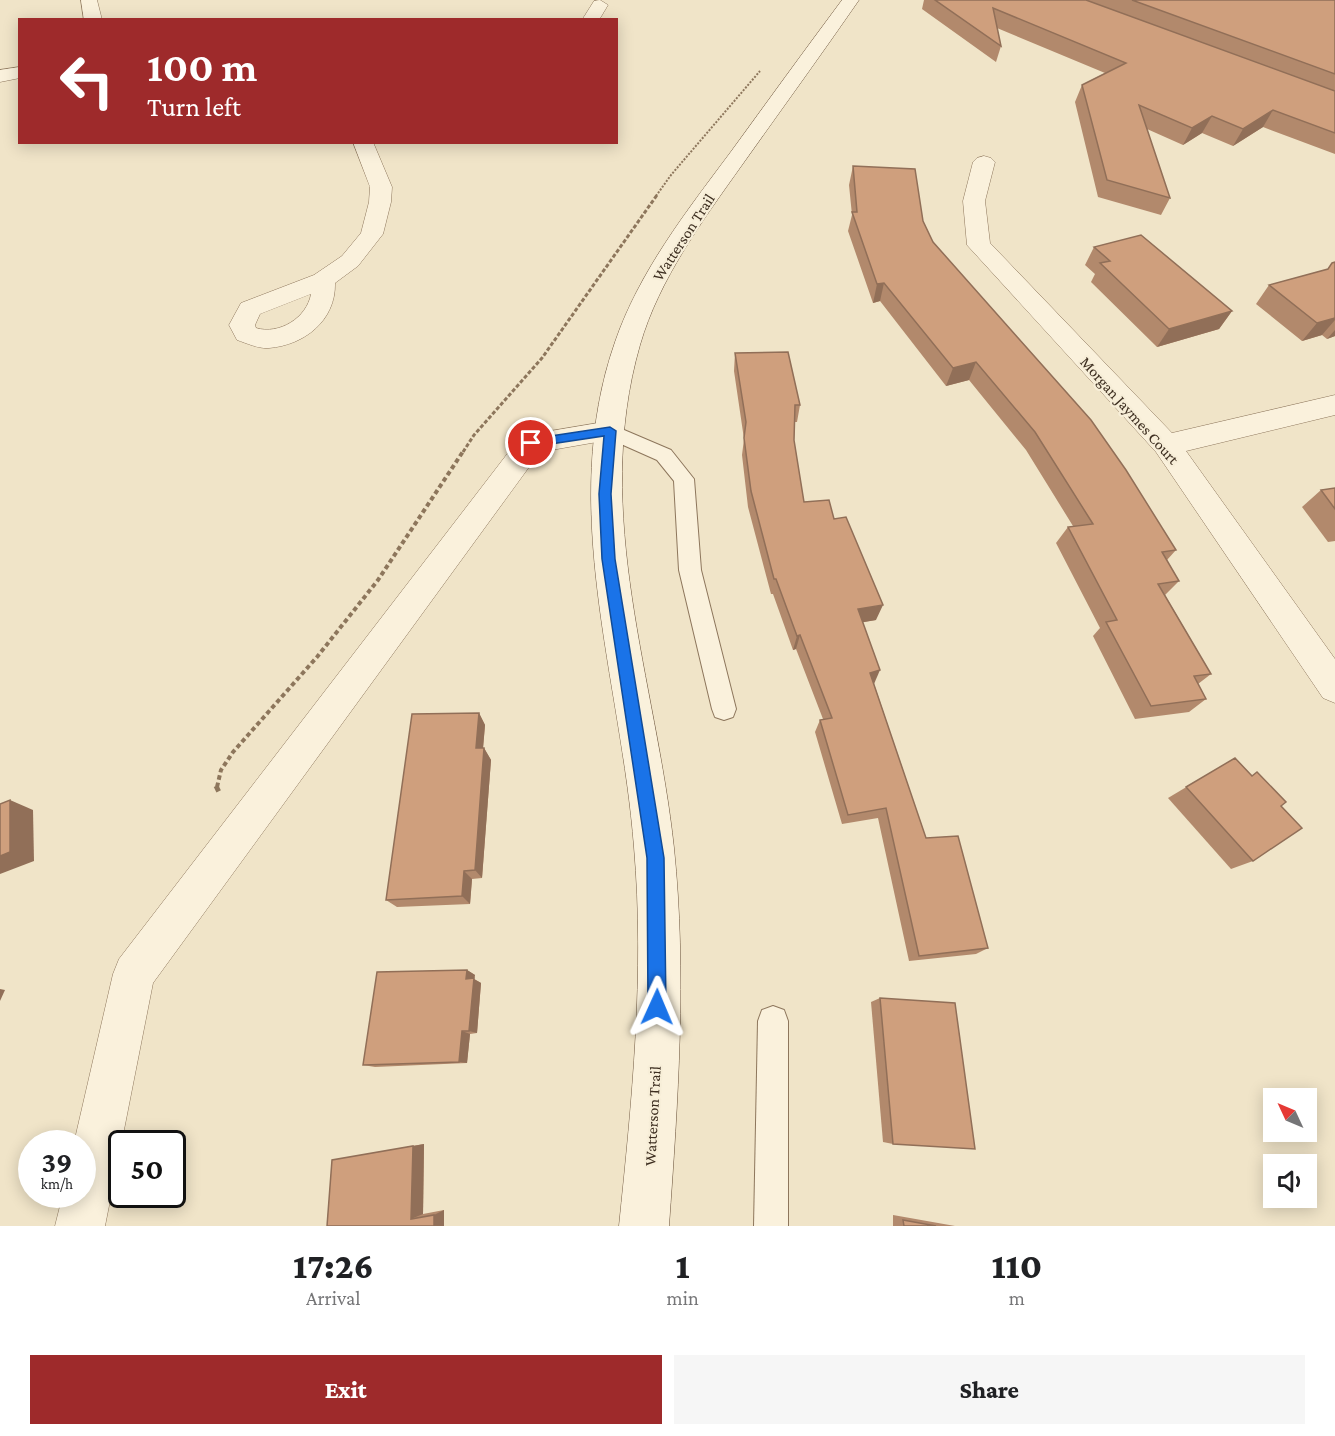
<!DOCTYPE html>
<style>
:root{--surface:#fff;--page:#f6f6f6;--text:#202124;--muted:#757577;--accent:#9e2a2b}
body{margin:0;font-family:"Crimson Pro",serif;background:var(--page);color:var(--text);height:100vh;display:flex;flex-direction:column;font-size:22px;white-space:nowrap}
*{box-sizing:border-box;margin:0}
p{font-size:20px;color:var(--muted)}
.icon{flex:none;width:33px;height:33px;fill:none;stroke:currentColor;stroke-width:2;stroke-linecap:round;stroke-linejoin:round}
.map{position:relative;height:1226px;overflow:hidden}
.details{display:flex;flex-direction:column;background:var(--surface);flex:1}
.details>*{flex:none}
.guide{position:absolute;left:18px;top:18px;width:600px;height:126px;border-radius:0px;box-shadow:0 3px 15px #0003;background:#9e2a2b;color:#fff;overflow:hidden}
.needle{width:39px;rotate:314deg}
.buttons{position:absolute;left:1263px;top:1088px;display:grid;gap:12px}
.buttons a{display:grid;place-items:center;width:54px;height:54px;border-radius:0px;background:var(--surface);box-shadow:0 3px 15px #0003;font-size:30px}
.speed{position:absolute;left:18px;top:1130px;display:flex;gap:12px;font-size:30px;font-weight:700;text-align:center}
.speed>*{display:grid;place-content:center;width:78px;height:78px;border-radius:50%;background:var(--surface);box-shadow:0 3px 15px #0003;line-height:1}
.speed small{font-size:15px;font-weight:400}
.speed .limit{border:3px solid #111;border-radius:9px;background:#fff;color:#111}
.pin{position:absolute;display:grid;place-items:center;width:51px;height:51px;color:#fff;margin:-26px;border:3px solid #fff;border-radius:50%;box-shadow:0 2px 6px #0007}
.me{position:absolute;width:66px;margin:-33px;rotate:1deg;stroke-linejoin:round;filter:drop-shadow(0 0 4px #0008)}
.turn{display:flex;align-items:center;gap:21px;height:126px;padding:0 30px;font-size:27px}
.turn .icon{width:78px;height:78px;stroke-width:2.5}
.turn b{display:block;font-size:42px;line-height:51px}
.eta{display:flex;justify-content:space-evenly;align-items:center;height:102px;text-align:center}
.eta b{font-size:36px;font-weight:800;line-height:42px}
.cta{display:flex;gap:12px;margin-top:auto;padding:12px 30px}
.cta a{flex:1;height:69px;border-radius:0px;background:var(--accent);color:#fff;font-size:24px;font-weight:800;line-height:69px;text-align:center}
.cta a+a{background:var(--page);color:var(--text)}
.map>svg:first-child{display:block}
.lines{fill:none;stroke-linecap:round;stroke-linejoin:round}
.service-casing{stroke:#8d765c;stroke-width:2}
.minor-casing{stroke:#8d765c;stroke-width:1}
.secondary-casing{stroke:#6f573f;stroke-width:1}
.path-far3{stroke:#8d765c;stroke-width:2;stroke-dasharray:2 1.5;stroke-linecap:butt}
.path-far2{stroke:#8d765c;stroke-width:3;stroke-dasharray:4 2;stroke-linecap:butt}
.path-far1{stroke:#8d765c;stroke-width:4;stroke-dasharray:4.5 3;stroke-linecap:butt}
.path{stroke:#8d765c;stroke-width:5;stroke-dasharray:6 4;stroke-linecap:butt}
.service{fill:#faf1dc;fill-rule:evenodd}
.minor{fill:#faf1dc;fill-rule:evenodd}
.secondary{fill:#faf1dc;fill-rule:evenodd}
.wall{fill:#b2896c}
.shaded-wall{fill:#916f58}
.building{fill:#cf9f7d;stroke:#916f58;stroke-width:1.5}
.route{fill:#1a73e8;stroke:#114b97;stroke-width:1.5}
.labels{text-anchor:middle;stroke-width:4.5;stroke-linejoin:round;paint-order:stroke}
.street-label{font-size:16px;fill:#3d2e20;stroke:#f7eed8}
</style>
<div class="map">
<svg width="1335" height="1226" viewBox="0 0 1335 1226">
<rect width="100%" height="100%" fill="#f0e4c8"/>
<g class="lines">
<defs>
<g id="service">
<path d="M610 424 671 450 694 479 701 570 736 709 733 717 724 720 715 717 712 709 679 570 674 481 657 460 603 436 600 431 603 426Z"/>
<path d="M773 1006 784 1010 788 1021V1226H754L758 1021 762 1010Z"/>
</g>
<g id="minor">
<path d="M81 0H97L102 20H84Z"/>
<path d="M600 0 608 5 599 20H582L594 1Z"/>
<path d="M20 67V78L0 82V70Z"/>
<path d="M353 142H373L392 187 391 202 383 234 358 266 335 283C336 320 305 345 269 348 259 349 246 343 237 340L229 325 241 303 314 275 342 256 361 233 369 202 370 187ZM311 294C307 318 279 335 256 328L255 325 260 314Z"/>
<path d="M984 156 991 158 995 162 985 201 990 243 1172 433 1335 395V415L1186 451 1335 659V703L1323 698 1156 452 967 245 963 201 973 162 977 158Z"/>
<path d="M610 421 620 424 624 431 620 438 540 452 153 983 105 1226H55L63 1194H82V1143H74L113 974 119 959 521 436Z"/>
</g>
<path id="secondary" d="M842 0H859C821 55 781 110 742 165 703 220 659 279 640 345 591 515 656 680 674 848 687 973 678 1101 669 1226H619C632 1101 645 973 634 847 621 680 557 508 615 342 639 272 686 212 730 153 767 102 804 51 842 0Z"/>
</defs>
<use href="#service" class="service-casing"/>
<use href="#minor" class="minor-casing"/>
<use href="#secondary" class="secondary-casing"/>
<path class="path-far3" d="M656 196 671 175 760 71"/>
<path class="path-far2" d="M463 452 474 435 542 358 657 195"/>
<path class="path-far1" d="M217 787 221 770 233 752 317 657 378 580 464 450"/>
<path class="path" d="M216 786 219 792"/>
<use href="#service" class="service"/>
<use href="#minor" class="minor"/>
<use href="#secondary" class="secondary"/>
</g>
<g class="wall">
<path d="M924 0H1335V154L1263 127 1233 146 1202 133 1183 145 1147 129 1170 198 1161 215 1098 197 1075 102 1082 85 1105 73 997 28 1001 46 996 62 922 9Z"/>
<path d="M853 166 923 221 933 242 1176 550 1167 560 1179 581 1165 595 1211 674 1198 684 1206 699 1189 712 1135 719 1093 636 1100 628 1056 543 1068 527 1073 526 1026 450 969 380 946 386 880 301 873 303 848 231 852 215 849 185Z"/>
<path d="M1094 247 1232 311 1219 329 1157 347 1091 282 1095 274 1085 265Z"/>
<path d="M1335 262V336L1327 339 1322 335 1302 341 1256 304 1269 285 1328 269Z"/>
<path d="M735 353 800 405 797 422H795L794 440 804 502 834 519 876 620 863 622 874 684 926 838 988 948 976 954 909 961 878 818 842 824 815 732 820 720 823 719 796 649 793 650 773 594H771L748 507 742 455 744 439 734 371Z"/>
<path d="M1335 488V541L1328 542 1302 507 1321 490Z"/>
<path d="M479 713 485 725 483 748H484L491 760 482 878 472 879 470 904 397 907 386 900Z"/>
<path d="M1235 758 1281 806 1253 861 1231 869 1168 798Z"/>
<path d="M467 970 475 975 474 979 481 983 477 1033 470 1034 467 1063 375 1067 363 1065Z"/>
<path d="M880 998 893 1144 883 1142 871 1002Z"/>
<path d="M424 1144 423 1214 444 1210V1226H327L332 1160Z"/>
<path d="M893 1215 955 1226H893Z"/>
</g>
<g class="shaded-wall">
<path d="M1273 110 1263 127 1233 146 1243 129Z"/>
<path d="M1212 116 1202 133 1183 145 1192 128Z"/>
<path d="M884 283 880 301 873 303 877 284Z"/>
<path d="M1232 311 1219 329 1157 347 1169 329Z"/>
<path d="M1335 318V320L1322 335 1302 341 1317 323Z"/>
<path d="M1335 330V336L1327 339Z"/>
<path d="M976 362 969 380 946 386 953 368Z"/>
<path d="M883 605 876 620 853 624 858 609Z"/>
<path d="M800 635 796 649 793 650 797 636Z"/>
<path d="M880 670 874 684 870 673Z"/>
<path d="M479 713 485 725 482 760 476 748Z"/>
<path d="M484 748 491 760 482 878 475 870Z"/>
<path d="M10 800 33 810 34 861 0 874V856Z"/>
<path d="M464 871 472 879 470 904 462 896Z"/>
<path d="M467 970 475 975 474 979 481 983 477 1033 469 1031 466 979Z"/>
<path d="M0 989 5 990 0 1001Z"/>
<path d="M462 1031 470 1034 467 1063 459 1062Z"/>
<path d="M424 1144 423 1214 411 1219 413 1146Z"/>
<path d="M444 1210V1226H434V1215Z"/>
</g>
<g class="building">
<path d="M935 0H1086L1335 91V133L1273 110 1243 129 1212 116 1192 128 1139 105 1170 198 1107 180 1082 85 1126 63 993 8 1001 46Z"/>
<path d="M1132 0H1335V74Z"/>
<path d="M853 166 915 169 923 221 933 242 1091 420 1126 470 1176 550 1162 552 1179 581 1158 584 1211 674 1194 676 1206 699 1151 706 1106 622 1117 620 1068 527 1093 524 1035 432 976 362 953 368 884 283 877 284 852 212H857Z"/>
<path d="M1141 235 1232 311 1169 329 1100 263 1110 261 1094 247Z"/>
<path d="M1335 262V318L1317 323 1269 285 1328 269 1332 263Z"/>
<path d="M788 352 800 405H795L794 440 804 502 829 500 834 519 846 517 883 605 858 609 880 670 870 673 926 838 958 836 988 948 919 956 886 808 848 815 820 720 832 718 800 635 797 636 776 579H774L751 491 744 438 746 422 735 353Z"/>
<path d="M1335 488V509L1321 490Z"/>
<path d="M479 713 476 748H484L475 870 464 871 462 896 386 900 412 714Z"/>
<path d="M1235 758 1252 776 1257 772 1286 802 1281 806 1302 828 1253 861 1186 787Z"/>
<path d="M10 800V852L0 856V804Z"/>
<path d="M467 970 466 979 474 978 469 1031H462L459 1062 363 1065 377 972Z"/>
<path d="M880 998 955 1003 975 1149 893 1144Z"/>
<path d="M413 1146 411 1219 434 1215V1226H327L332 1160Z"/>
<path d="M903 1220 936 1226H904Z"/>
</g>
<path class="route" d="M610 427 616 431 611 494 615 559 664 858 666 1007 663 1013 657 1016 651 1013 648 1007 647 858 602 559 599 494 604 436 531 447 526 443 531 439Z"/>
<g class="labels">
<g class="street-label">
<text transform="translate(683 237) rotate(-57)" y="6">Watterson Trail</text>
<text transform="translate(1130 410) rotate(48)" y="6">Morgan Jaymes Court</text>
<text transform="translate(652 1116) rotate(-87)" y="6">Watterson Trail</text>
</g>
</g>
</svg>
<div class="buttons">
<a><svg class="needle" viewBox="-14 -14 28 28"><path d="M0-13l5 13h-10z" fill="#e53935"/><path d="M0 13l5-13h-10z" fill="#757577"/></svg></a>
<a><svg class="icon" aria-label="sound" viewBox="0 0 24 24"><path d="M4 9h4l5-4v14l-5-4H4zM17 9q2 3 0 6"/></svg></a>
</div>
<div class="speed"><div>39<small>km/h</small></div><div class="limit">50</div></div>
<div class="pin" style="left:531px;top:443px;background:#d93025"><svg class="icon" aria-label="arrive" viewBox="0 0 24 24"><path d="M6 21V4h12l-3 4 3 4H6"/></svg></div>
<svg class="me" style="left:657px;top:1007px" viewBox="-20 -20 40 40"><path d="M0-17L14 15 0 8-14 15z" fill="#1a73e8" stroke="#fff" stroke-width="4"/></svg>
<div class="guide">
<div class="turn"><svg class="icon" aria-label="left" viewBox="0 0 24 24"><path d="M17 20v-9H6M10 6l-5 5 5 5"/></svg><div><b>100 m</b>Turn left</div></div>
</div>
</div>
<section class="details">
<div class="eta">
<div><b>17:26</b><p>Arrival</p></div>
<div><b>1</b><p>min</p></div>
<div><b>110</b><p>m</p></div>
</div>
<div class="cta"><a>Exit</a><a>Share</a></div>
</section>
